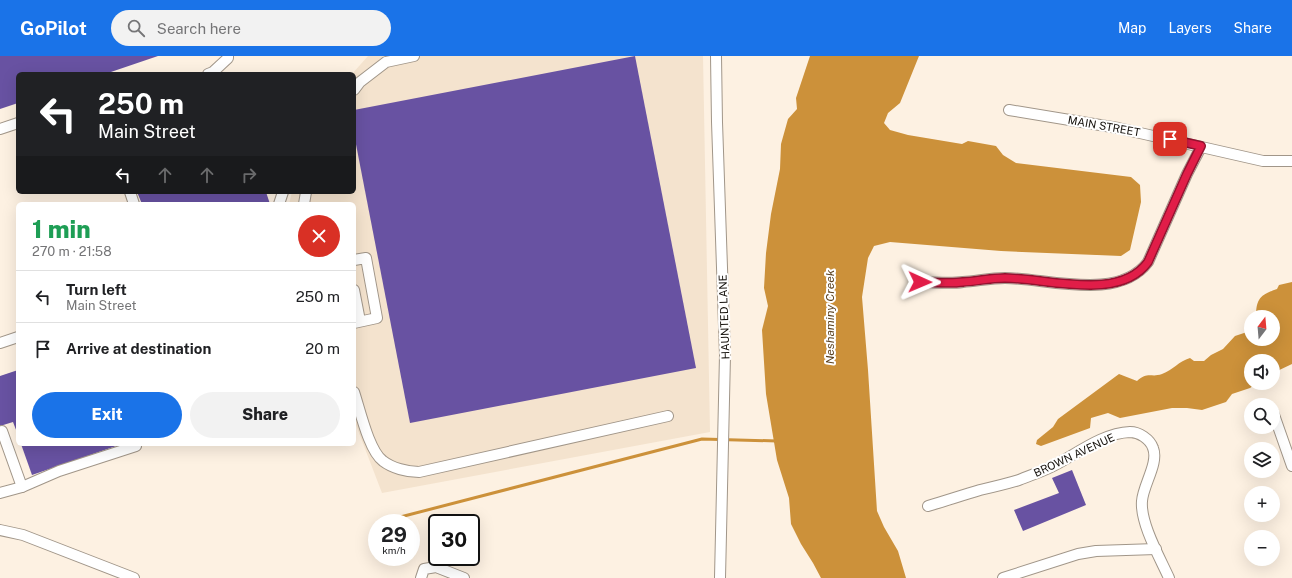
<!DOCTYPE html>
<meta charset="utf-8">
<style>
:root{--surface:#fff;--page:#f2f2f2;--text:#202124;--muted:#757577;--line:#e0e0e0;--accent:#1a73e8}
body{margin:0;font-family:"Public Sans",sans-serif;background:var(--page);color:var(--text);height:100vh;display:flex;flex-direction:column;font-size:15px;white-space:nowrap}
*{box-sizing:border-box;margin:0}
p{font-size:13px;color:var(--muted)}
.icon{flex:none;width:22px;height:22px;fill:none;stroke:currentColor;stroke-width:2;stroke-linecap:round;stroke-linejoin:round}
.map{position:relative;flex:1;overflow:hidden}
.panel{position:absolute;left:16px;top:146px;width:340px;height:244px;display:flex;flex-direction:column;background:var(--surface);border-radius:6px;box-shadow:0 4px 16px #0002}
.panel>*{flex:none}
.hud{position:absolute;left:16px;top:16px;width:340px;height:122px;border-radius:6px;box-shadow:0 4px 16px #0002;background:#202124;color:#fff;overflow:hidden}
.needle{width:26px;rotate:16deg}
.controls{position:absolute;left:1244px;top:254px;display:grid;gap:8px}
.controls a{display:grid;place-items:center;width:36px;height:36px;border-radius:50%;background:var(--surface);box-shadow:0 4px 16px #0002;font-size:20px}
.speed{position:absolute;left:368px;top:458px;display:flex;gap:8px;font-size:20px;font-weight:700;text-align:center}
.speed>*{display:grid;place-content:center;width:52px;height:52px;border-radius:50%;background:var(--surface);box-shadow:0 4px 16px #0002;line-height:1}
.speed small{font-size:10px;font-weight:400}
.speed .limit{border:2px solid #111;border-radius:6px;background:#fff;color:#111}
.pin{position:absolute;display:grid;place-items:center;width:34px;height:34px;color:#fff;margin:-17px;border-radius:8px;box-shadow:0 2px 6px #0006}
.me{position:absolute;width:44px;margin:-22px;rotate:91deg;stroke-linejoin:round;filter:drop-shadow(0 0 3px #0008)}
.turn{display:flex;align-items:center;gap:14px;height:84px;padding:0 16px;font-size:18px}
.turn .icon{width:52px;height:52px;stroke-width:2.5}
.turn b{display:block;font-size:28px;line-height:34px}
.lanes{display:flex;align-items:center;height:38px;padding:0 16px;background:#0003;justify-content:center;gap:20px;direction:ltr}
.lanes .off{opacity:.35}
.round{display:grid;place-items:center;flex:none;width:42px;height:42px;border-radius:21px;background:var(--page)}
.head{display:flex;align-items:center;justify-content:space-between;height:68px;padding:0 16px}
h1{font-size:24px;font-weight:800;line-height:30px;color:#1e9e55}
.cta{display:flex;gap:8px;margin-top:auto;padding:8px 16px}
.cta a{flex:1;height:46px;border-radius:24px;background:var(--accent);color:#fff;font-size:16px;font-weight:800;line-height:46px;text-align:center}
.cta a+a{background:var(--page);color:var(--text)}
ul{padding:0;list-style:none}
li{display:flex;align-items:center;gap:12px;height:52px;padding:0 16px;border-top:1px solid var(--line)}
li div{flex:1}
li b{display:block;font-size:15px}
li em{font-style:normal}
header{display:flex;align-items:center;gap:24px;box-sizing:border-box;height:56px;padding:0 20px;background:var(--accent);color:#fff}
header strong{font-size:19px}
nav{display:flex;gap:22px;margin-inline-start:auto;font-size:14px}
.search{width:280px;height:36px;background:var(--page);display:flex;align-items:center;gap:10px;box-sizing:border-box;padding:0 14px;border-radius:22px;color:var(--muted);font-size:15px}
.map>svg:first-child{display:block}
.built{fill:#f4e3ce}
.water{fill:#cc913a}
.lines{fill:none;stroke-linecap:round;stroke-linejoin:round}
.stream{stroke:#cc913a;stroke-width:3}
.building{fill:#6852a2}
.minor-casing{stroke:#a19689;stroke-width:12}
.minor{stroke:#fff;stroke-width:10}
.route-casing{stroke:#92132f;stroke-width:10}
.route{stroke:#e11d48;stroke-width:7}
.labels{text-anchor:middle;stroke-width:4;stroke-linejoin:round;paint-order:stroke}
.street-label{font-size:11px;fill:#130f0a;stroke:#fff}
.water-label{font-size:12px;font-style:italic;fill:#5b411e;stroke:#fff}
</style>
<header>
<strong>GoPilot</strong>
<div class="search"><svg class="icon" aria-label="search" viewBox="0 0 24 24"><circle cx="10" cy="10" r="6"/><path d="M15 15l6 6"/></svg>Search here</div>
<nav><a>Map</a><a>Layers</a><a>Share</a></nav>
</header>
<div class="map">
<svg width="1292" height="522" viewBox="0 0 1292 522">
<rect width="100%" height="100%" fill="#fdf1e2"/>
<path class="built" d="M368 0H703L710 376 382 437 354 364V148H289L292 136H354V18H352Z"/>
<g class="water">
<path d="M810 0H919L900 47 888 57 884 67 890 74 908 79 962 88 968 85 996 90 1003 99 1016 107 1131 121 1140 129 1141 146 1130 194 1121 200 1001 195 890 186 874 190 868 202 862 241 868 314 877 455 884 471 898 495 906 522H821L813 507 801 488 791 468 789 442 777 404 766 338 762 274 768 250 764 232 766 197 771 158 780 113 781 88 788 63 797 53 796 42Z"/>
<path d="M1292 226V308L1273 317V305H1251V327H1257L1250 332 1232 338 1226 346 1202 354 1187 352H1172L1120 362 1108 357 1091 362 1090 372 1041 390 1036 388 1037 384 1053 371 1058 363 1119 318 1137 325C1148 315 1151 322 1162 318 1173 314 1179 305 1190 302L1194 305H1204L1211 299 1223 293 1235 280 1247 276 1251 272V283H1273V261H1256C1256 243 1260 239 1277 233L1279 229Z"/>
</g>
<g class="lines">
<path class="stream" d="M377 467 702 383 777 385"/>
</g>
<g class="building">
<path d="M0 0H158L105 18H18V47L0 53Z"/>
<path d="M635 0 696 312 410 367 354 78V54Z"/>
<path d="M137 136H266L270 148H142Z"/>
<path d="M18 314V379L13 366 0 370V320Z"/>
<path d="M21 388H122L32 419Z"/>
<path d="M1072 414 1086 449 1023 475 1014 454 1059 437 1052 422Z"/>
</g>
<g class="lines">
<defs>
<g id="minor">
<path d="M716 0 717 66 725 299 720 522"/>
<path d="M208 18 213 16 228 2V0"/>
<path d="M354 34 360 26 386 6 414 0"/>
<path d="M1009 54 1118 72 1263 105H1292"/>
<path d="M0 73 18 67"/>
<path d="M130 136 134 148"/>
<path d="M279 148 283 136"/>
<path d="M304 148 306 136"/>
<path d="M354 204 366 202 377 262 354 267"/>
<path d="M920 226C934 226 949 228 963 226 977 225 991 222 1005 222 1047 222 1118 246 1148 206L1187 118 1201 91"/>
<path d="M354 234 360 265"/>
<path d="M0 287 18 281"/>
<path d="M354 336C360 354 369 395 383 405 392 412 407 416 419 416L668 360"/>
<path d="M1273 356 1292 410"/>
<path d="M22 431 59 415 136 390"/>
<path d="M0 437 22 431 2 375"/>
<path d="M928 450C945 445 963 439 980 434 993 431 1006 428 1019 424 1031 419 1044 415 1055 409 1078 397 1103 377 1130 376 1139 376 1150 383 1153 392 1159 407 1143 429 1142 445 1140 467 1160 502 1169 522"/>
<path d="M0 474 23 479 134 522"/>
<path d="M421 522 424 513 436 511 464 522"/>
<path d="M1003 522 1078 498 1096 495 1156 493"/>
</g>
</defs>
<use href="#minor" class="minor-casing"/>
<use href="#minor" class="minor"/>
</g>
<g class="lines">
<defs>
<path id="route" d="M920 226C934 226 949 228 963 226 977 225 991 222 1005 222 1047 222 1119 246 1148 206L1187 118 1201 90 1170 83"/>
</defs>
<use href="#route" class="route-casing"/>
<use href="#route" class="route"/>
</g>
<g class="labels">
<g class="street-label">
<text transform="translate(1104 70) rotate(10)" y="4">MAIN STREET</text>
<text transform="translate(724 261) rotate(-92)" y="4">HAUNTED LANE</text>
<text transform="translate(1074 399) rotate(-25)" y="4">BROWN AVENUE</text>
</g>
<g class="water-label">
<text transform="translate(830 261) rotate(-90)" y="4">Neshaminy Creek</text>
</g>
</g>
</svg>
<div class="controls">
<a><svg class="needle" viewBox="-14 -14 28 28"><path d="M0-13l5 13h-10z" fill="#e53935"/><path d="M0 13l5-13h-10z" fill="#757577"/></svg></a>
<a><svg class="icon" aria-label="sound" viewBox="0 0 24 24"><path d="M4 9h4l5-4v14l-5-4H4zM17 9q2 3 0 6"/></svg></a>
<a><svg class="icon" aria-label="search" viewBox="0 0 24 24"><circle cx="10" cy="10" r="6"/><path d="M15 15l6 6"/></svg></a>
<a><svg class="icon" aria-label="layers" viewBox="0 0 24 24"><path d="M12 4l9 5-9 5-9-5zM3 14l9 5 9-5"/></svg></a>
<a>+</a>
<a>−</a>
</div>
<div class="speed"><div>29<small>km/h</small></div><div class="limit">30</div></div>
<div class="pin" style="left:1170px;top:83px;background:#d93025"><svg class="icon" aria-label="arrive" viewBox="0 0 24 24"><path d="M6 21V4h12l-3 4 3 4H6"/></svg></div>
<svg class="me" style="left:920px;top:226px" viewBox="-20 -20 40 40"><path d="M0-17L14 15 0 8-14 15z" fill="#e11d48" stroke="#fff" stroke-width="4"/></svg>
<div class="hud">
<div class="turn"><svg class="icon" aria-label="left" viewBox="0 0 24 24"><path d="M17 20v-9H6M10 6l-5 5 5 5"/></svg><div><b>250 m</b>Main Street</div></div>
<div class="lanes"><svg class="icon" aria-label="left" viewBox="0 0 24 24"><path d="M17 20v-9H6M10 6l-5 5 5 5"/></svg><svg class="icon off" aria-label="ahead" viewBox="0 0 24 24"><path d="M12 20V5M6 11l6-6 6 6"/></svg><svg class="icon off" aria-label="ahead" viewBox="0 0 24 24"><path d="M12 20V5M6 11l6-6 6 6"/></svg><svg class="icon off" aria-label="right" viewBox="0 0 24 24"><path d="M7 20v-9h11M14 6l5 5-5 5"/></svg></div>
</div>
<section class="panel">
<div class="head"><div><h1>1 min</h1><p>270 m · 21:58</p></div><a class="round" style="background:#d93025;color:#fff"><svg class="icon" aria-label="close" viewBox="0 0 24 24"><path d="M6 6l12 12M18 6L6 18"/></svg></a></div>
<ul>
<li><svg class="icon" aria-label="left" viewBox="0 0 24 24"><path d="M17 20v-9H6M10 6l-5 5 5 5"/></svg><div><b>Turn left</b><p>Main Street</p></div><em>250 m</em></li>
<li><svg class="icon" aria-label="arrive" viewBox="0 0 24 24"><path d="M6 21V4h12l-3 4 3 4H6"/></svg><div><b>Arrive at destination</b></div><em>20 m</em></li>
</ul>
<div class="cta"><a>Exit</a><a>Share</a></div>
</section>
</div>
